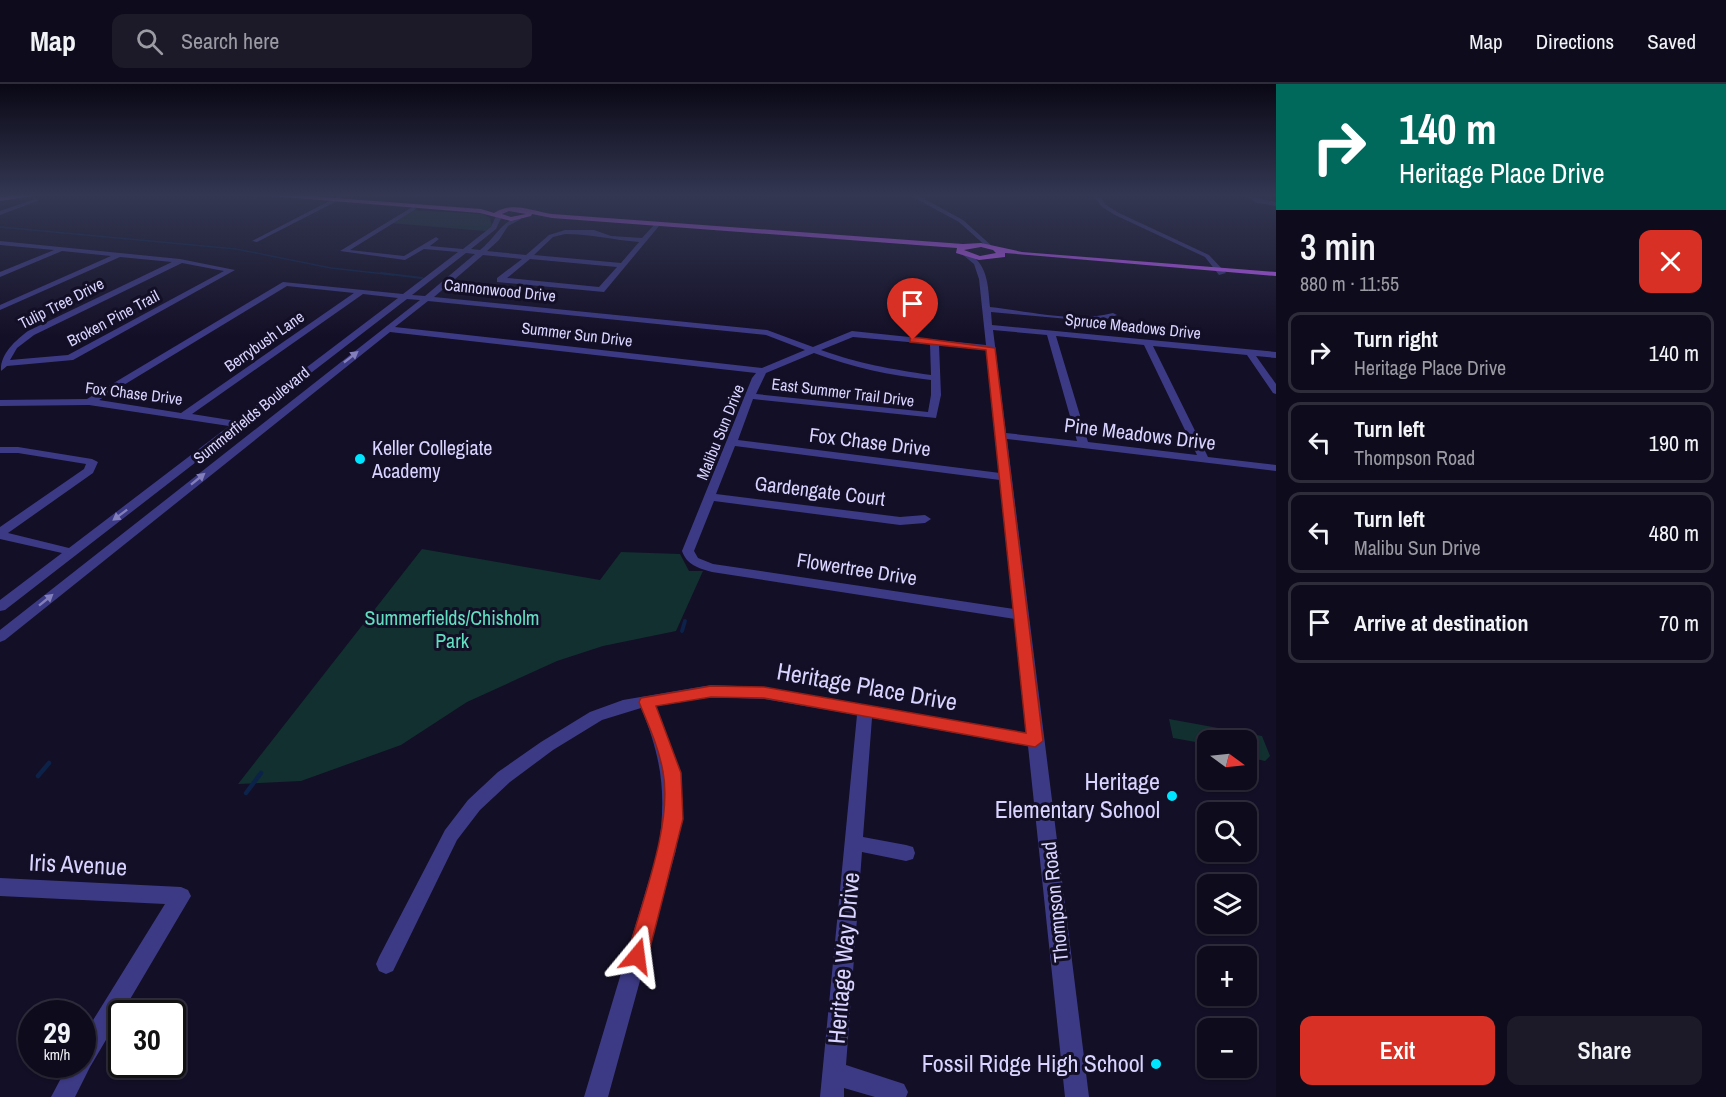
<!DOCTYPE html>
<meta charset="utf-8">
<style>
:root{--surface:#0e0b1c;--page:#1c1929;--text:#f1f3f6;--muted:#9b9ba3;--line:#2e2b3b;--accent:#d93025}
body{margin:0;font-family:"Archivo Narrow",sans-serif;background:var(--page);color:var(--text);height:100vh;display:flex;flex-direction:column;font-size:22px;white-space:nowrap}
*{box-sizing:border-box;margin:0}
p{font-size:20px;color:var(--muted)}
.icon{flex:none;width:33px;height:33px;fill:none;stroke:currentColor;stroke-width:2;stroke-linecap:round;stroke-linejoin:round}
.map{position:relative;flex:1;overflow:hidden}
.sheet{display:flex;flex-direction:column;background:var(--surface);width:450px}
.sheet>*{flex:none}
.hud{background:#00695c;color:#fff;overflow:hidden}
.needle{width:39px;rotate:105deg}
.tools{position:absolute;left:1197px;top:646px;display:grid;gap:12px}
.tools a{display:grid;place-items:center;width:60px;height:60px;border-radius:12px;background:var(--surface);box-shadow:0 2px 4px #0004,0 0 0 2px var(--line);font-size:30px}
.speed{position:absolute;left:18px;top:916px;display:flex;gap:12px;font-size:30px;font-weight:700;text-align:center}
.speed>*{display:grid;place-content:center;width:78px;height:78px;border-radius:50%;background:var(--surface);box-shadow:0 2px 4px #0004,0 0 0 2px var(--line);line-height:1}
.speed small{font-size:15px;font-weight:400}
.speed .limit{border:3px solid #111;border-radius:9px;background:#fff;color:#111}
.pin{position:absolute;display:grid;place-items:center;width:51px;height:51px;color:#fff;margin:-62px -26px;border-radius:50% 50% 50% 0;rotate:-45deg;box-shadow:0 0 6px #0007}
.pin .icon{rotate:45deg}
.me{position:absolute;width:66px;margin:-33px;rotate:16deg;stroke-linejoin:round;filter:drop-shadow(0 0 4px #0008)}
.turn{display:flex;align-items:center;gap:21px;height:126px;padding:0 24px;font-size:27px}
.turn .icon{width:78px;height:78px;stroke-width:2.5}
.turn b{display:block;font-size:42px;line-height:51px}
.round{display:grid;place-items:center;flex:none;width:63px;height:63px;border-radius:12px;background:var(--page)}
.headline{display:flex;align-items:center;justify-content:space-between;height:102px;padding:0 24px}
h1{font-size:36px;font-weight:600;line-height:45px}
.primary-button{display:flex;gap:12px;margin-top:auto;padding:12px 24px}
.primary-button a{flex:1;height:69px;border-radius:12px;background:var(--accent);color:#fff;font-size:24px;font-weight:600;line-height:69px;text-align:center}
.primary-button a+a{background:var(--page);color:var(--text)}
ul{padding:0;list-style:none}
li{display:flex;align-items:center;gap:18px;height:81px;margin:0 12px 9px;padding:0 12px;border:3px solid var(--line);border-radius:12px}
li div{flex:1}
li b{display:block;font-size:22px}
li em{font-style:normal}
header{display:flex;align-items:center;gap:36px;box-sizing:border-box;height:84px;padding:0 30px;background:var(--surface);border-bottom:2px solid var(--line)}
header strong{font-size:28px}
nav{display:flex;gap:33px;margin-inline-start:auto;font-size:21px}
.search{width:420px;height:54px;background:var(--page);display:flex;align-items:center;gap:15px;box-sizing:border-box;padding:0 21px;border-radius:12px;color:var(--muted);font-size:22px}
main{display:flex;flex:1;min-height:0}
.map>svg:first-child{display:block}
.green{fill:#12302f}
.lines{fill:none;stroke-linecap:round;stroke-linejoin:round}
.stream-far3{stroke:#0c2248;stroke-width:1.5}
.stream-far2{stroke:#0c2248;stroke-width:2}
.stream-far1{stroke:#0c2248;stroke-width:4}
.stream{stroke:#0c2248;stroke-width:4.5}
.minor{fill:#3d3a85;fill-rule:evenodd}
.major{fill:#c25bff;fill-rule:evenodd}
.oneway{fill:#837fbc}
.route{fill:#d93025;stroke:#8d1f18;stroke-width:1.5}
.poi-dot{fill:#00e5ff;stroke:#130f26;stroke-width:2}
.labels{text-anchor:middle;stroke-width:6;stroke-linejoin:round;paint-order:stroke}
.far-street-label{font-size:16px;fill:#d9d4ff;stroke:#130f26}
.street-label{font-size:20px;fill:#d9d4ff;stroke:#130f26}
.poi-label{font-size:20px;fill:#d9d4ff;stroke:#130f26;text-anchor:start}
.park-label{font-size:20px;fill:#5fe0c0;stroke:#130f26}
.near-street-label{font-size:24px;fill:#d9d4ff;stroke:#130f26}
.near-poi-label{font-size:24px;fill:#d9d4ff;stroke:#130f26;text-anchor:end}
</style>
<header>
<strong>Map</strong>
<div class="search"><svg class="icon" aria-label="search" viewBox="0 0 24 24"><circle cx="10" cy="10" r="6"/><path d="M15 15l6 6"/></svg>Search here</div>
<nav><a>Map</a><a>Directions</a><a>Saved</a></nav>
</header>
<main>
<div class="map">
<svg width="1276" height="1013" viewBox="0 0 1276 1013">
<rect width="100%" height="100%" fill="#130f26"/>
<g class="green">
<path d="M411 126 483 130 490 134 492 143 486 147 390 139Z"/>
<path d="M422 465 600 496 621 468 680 470 689 487H703L676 547 603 562 557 577 467 618 401 661 301 697 238 700Z"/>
<path d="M1169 635 1262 652 1270 672 1265 677 1247 673 1246 657H1208L1207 660 1173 654Z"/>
</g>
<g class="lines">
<path class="stream-far3" d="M0 143 236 165 331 184 394 191"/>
<path class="stream-far2" d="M381 189 422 194"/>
<path class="stream-far1" d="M682 547 685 537"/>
<g class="stream">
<path d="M38 692 49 679"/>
<path d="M246 709 261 689"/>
</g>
<g class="minor">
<path d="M909 111H917L963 136 993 163 988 164 959 138Z"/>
<path d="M1093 111H1099L1106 121 1119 129 1209 171 1226 189 1219 191 1205 173 1115 131 1102 123Z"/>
<path d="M1244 111 1276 118V122L1257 119Z"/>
<path d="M339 112 341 115 257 158 252 157Z"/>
<path d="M35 115 40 116 0 131V127Z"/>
<path d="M414 122 416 125 350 166 404 172 436 153 439 155 430 162 463 165 491 143 496 132 499 130 502 132 496 145 471 165 480 166C495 154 500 139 519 132L521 135 508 142 499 156 487 167 526 171 549 151 565 146H594L611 152 642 154 654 141 659 142 604 208 497 198V194L522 175 483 171 434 213 767 246 813 263 852 247 986 261 979 195 974 180 963 171 967 169C988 179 988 202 990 223 1029 227 1075 239 1113 229L1117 231 1104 236 1090 237 991 228 992 241 1276 268V274L1256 272 1276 300V310L1273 309 1247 271 1153 262 1208 373 1276 381V387L1007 355 1089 1013H1065L1028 662 872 634 863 753 906 761 913 763 915 769 913 775 906 777 862 768 846 981 904 1000 908 1008 906 1013H875L844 1004V1013H820L857 631 764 615 711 613 655 621C678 673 685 710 676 766L608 1013H584L658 766C667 712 662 674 641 624L602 636 553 666 510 698 480 726 457 756 393 887 386 890 379 887 376 880 379 873 445 746 468 716 498 688 541 658 590 628 623 616 711 601 764 603 1027 649 1015 535 712 488C698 484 687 481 682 467L752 294 756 289 390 248 5 556 0 558V546L420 216 407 215 246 339V343L240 344 5 526 0 527V516L62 469 0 455V443L84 385 86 380 18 369H0V363H18L92 375 98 378 93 389 8 449 69 464 229 342 89 321 0 322V316L87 315 283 198 403 210 458 168 424 165 405 176 340 167ZM565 150C591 150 613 156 639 158L621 179 534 171 553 153ZM466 169 475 170 425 212 412 211ZM530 175 617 183 599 203 507 194ZM287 202 354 209 181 329 99 316ZM363 210 398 214 236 337 192 330ZM428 217 766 251 805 266 762 284 395 243ZM993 246 1047 251 1077 357 1006 349ZM1056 252 1144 261 1197 371 1088 358ZM853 253 930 260 931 291C890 285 860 280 821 266ZM939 261 987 266 1000 389 738 356 753 315 936 334 941 311ZM814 269C854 284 888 291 931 296V311L928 328 756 310 766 289ZM735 362 1000 396 1014 525 713 480 698 474 694 467 714 417 900 441 925 439 931 435 925 431 900 433 716 410Z"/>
<path d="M0 157 180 175 235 186 73 276 7 282 1 287C0 270 15 257 28 247L172 178 120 173 0 226V221L111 172 62 167 0 193V188L54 166 0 161ZM182 179 224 187 68 271 10 276 17 264 34 251Z"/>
<path d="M0 794 181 803 188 806 191 812 90 983 75 1013H51L68 981H82V954L165 820 0 812Z"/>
</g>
<g class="major">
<path d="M15 111H40L0 117V113Z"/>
<path d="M259 111H295L481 125 494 129C513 117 532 127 552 130L963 160 981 159 1022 168 1276 188V192L1005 169V173L979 176 956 169 957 164 552 134 532 130 531 132 511 137 480 129ZM509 127 526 130 511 133 502 130ZM981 163 993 166 996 169 980 172 964 166Z"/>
</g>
</g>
<defs><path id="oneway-solid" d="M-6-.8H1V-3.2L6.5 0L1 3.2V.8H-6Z" transform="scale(1.5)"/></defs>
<g class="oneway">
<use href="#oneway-solid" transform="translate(351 273) rotate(-38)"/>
<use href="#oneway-solid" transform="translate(198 395) rotate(-39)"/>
<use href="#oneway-solid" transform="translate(120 431) rotate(143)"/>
<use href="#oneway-solid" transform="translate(46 516) rotate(-39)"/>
</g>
<linearGradient id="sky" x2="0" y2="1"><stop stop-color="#0a0815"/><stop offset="0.44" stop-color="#333752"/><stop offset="1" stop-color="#333752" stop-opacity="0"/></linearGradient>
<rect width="1276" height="253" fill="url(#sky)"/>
<path class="route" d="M913 253 995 264 1043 657 1035 663 764 614 711 613 656 622 681 689 683 735 648 872 645 879 637 882 630 879 627 872C641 820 673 740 663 688 659 664 648 640 639 618L641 614 711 602 764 603 1026 649 986 266 910 258V254Z"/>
<g class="poi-dot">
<circle cx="360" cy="375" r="6"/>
<circle cx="1172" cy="712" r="6"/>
<circle cx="1156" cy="980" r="6"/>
</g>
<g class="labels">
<g class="far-street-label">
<text transform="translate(500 206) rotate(6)" y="6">Cannonwood Drive</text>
<text transform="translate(61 219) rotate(-27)" y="6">Tulip Tree Drive</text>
<text transform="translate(113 234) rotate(-28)" y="6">Broken Pine Trail</text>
<text transform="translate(1133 242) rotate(6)" y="6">Spruce Meadows Drive</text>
<text transform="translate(577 250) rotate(7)" y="6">Summer Sun Drive</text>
<text transform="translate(264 257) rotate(-35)" y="6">Berrybush Lane</text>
<text transform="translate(843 308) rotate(7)" y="6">East Summer Trail Drive</text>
<text transform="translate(134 309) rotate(7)" y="6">Fox Chase Drive</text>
<text transform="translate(251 331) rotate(-39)" y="6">Summerfields Boulevard</text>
<text transform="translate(720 348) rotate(-68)" y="6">Malibu Sun Drive</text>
</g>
<g class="street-label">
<text transform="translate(1140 350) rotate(7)" y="7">Pine Meadows Drive</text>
<text transform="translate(870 358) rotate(7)" y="7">Fox Chase Drive</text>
<text transform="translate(820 407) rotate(7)" y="7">Gardengate Court</text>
<text transform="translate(857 485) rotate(9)" y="7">Flowertree Drive</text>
<text transform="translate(1055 818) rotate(-96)" y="7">Thompson Road</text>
</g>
<g class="poi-label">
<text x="372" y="371">Keller Collegiate<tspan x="372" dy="23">Academy</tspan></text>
</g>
<g class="park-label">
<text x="452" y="541">Summerfields/Chisholm<tspan x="452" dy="23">Park</tspan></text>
</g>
<g class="near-street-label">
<text transform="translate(867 603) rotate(10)" y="8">Heritage Place Drive</text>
<text transform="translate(78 781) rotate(3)" y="8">Iris Avenue</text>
<text transform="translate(844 874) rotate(-85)" y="8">Heritage Way Drive</text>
</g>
<g class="near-poi-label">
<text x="1160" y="706">Heritage<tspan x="1160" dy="28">Elementary School</tspan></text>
<text x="1144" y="988">Fossil Ridge High School</text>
</g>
</g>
</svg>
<div class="tools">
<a><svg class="needle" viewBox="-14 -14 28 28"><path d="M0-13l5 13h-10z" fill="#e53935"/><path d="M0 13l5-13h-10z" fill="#9b9ba3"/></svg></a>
<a><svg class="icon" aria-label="search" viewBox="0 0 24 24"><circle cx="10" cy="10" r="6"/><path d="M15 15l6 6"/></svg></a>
<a><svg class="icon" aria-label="layers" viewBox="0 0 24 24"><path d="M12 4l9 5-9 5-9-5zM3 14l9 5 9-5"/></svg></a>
<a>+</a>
<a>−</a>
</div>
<div class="speed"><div>29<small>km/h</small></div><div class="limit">30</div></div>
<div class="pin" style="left:913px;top:256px;background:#d93025"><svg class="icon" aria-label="arrive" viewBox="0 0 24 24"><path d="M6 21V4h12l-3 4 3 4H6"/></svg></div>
<svg class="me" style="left:637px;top:872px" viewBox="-20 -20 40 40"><path d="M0-17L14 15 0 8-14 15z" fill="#d93025" stroke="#fff" stroke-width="4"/></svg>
</div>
<section class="sheet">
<div class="hud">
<div class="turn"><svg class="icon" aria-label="right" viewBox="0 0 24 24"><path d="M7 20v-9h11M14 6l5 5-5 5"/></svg><div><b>140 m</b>Heritage Place Drive</div></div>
</div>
<div class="headline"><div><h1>3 min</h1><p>880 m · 11:55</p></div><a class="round" style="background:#d93025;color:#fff"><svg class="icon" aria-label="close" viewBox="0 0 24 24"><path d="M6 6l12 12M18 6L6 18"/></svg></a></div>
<ul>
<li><svg class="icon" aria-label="right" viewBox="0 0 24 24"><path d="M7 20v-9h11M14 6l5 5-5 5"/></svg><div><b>Turn right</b><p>Heritage Place Drive</p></div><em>140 m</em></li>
<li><svg class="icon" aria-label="left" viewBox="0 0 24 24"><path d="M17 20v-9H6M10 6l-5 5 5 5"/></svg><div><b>Turn left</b><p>Thompson Road</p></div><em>190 m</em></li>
<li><svg class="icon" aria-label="left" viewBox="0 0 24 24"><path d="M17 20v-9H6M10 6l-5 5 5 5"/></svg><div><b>Turn left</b><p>Malibu Sun Drive</p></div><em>480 m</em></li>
<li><svg class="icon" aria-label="arrive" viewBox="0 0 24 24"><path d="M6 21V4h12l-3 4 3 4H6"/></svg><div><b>Arrive at destination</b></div><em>70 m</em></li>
</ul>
<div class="primary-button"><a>Exit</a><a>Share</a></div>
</section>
</main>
